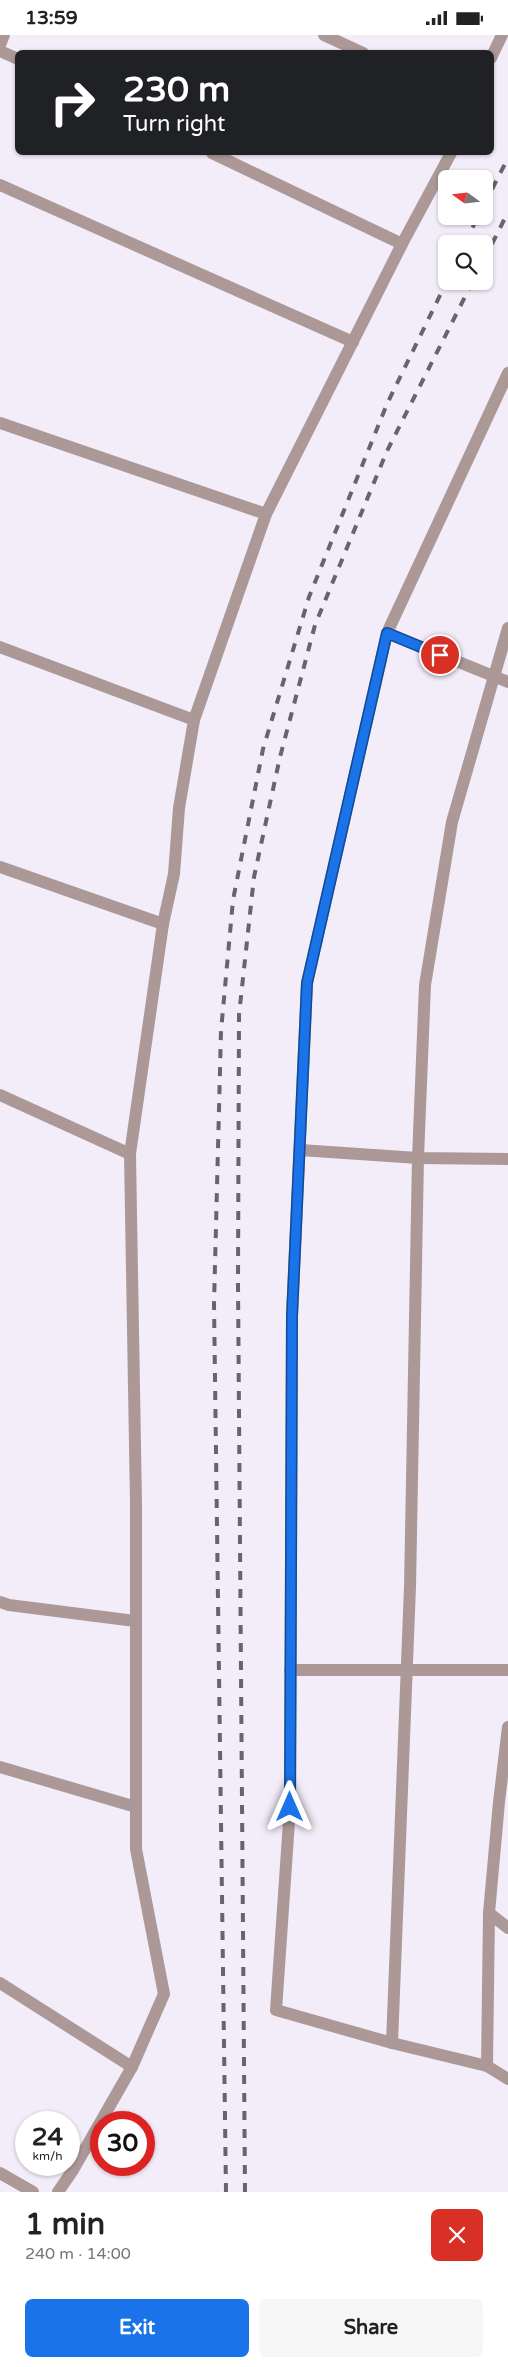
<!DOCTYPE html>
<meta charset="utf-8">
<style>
:root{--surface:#fff;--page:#f6f6f6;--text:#222;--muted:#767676;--accent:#1a73e8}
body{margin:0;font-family:"Varela Round",sans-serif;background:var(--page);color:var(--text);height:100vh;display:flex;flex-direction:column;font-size:19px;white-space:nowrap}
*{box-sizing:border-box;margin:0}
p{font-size:16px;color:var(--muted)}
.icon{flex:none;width:28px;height:28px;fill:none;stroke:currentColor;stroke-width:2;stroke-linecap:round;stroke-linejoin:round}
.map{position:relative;height:2157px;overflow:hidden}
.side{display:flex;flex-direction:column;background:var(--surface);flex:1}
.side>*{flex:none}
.guide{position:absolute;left:15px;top:15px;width:479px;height:105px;border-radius:8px;box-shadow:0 1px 4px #0004;background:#202124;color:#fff;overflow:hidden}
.needle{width:32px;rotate:285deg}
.fabs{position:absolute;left:438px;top:135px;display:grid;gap:10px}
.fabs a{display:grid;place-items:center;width:55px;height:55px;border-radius:8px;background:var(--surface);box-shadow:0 1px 4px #0004;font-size:25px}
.speed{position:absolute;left:15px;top:2076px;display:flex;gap:10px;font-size:25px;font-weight:700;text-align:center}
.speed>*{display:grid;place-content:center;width:65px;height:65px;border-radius:50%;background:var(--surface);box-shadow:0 1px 4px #0004;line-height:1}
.speed small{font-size:12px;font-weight:400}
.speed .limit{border:8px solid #d22;background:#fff;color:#111}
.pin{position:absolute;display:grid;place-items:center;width:42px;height:42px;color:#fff;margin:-21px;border:2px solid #fff;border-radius:50%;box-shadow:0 1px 5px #0007}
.me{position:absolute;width:55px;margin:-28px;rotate:0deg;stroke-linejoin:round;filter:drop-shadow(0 0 4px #0008)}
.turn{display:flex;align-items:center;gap:18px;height:105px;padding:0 25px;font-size:22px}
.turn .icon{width:65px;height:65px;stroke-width:2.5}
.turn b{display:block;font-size:35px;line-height:42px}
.round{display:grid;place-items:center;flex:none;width:52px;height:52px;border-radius:8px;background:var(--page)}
.head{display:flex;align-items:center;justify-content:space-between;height:85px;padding:0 25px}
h1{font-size:30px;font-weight:700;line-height:38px}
.primary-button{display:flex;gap:10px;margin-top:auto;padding:10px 25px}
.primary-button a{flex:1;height:58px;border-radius:8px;background:var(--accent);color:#fff;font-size:20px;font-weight:700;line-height:58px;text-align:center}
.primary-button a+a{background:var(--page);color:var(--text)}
.status{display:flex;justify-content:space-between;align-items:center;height:35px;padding:0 25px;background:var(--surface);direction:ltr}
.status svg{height:14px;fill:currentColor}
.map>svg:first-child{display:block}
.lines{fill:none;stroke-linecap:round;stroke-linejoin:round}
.minor{stroke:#ac9997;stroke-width:12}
.rail{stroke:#67646a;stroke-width:4;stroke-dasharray:9 9;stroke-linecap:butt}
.route-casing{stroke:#114b97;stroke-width:12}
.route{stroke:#1a73e8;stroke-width:9}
</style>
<div class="status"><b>13:59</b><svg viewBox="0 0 49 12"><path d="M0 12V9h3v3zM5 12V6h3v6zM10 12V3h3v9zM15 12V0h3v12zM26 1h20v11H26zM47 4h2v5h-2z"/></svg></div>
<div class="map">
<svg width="508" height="2157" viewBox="0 0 508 2157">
<rect width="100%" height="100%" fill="#f3edf9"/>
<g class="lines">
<g class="minor">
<path d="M324 0 363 18"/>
<path d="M0 10 4 0"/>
<path d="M0 16 18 24"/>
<path d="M491 23 502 0"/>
<path d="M212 118 402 209"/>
<path d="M0 150 353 307"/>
<path d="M508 338 387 598 307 948 292 1281 290 1772 276 1975 392 2008 487 2031 508 2044"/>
<path d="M0 388 266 479"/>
<path d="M387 598 508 647"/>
<path d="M0 612 194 685"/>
<path d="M0 832 163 889"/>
<path d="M0 1060 130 1119"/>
<path d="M300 1115 418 1123 508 1124"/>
<path d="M0 1567 9 1570 135 1586"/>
<path d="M290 1635H508"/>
<path d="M0 1732 136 1772"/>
<path d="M489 1878 508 1893"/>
<path d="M0 1948 132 2032"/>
<path d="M392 2008 410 1552 418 1123 425 950 452 787 508 593"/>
<path d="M487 2031 489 1878 499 1767 508 1692"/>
<path d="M0 2138 33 2157"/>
<path d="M58 2157 73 2135 132 2032 164 1959 136 1814V1469L130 1119 163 889 174 839 179 773 194 685 266 479 402 209 451 118"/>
</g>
<g class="rail">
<path d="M484 170 508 123"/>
<path d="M465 209 478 181"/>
<path d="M484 225 508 177"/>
<path d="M226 2157 214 1269 221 996 233 865 263 714 309 562 387 369 447 246"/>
<path d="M245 2157 238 1248 239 980 254 842 280 722 315 590 387 416 473 246"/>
</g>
</g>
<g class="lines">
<defs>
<path id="route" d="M290 1772 292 1281 307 948 387 598 440 620"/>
</defs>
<use href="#route" class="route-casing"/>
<use href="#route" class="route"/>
</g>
</svg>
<div class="fabs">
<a><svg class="needle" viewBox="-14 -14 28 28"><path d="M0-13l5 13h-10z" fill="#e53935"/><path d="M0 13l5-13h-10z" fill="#767676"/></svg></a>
<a><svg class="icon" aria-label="search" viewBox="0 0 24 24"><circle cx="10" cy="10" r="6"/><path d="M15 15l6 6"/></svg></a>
</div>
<div class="speed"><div>24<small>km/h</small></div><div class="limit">30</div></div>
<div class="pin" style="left:440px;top:620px;background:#d93025"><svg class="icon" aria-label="arrive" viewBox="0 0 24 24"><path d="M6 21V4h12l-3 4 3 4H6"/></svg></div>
<svg class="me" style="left:290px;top:1772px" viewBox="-20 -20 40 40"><path d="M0-17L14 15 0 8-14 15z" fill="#1a73e8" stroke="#fff" stroke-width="4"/></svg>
<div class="guide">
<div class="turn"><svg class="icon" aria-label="right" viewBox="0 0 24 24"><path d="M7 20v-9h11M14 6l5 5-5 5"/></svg><div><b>230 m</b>Turn right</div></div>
</div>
</div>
<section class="side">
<div class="head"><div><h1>1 min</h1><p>240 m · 14:00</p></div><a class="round" style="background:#d93025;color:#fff"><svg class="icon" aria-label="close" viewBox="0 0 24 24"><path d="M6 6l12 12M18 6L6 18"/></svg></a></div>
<div class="primary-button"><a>Exit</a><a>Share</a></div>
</section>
